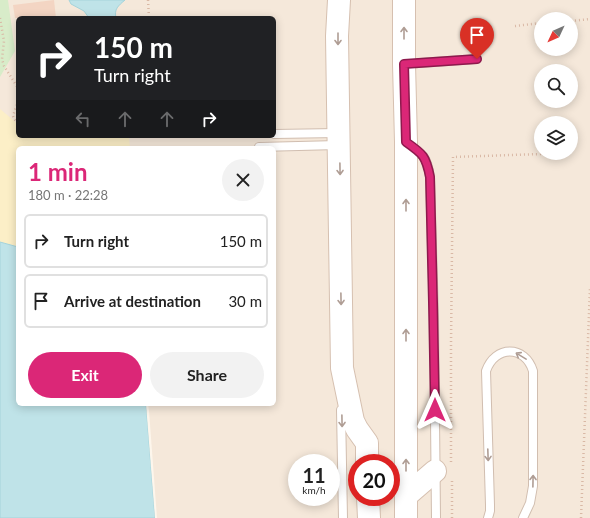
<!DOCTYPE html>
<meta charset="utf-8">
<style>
:root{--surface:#fff;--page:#f2f2f2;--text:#222;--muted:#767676;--line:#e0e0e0;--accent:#db2777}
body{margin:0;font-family:Lato,sans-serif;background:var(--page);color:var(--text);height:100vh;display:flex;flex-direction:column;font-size:15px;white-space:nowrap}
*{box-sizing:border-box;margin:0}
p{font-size:13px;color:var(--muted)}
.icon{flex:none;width:22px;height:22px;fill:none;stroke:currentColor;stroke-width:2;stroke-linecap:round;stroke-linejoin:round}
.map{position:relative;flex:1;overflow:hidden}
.panel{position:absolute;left:16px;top:146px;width:260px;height:260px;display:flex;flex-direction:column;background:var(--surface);border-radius:6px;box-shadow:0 2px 10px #0003}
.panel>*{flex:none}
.banner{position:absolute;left:16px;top:16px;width:260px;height:122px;border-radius:6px;box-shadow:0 2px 10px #0003;background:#202124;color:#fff;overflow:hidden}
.needle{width:26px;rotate:226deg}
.fabs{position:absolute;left:534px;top:12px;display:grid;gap:8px}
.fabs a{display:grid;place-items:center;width:44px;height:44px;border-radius:50%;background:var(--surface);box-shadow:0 2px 10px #0003;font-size:20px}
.speed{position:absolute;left:288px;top:454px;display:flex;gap:8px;font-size:20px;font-weight:700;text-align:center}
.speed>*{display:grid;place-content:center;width:52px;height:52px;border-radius:50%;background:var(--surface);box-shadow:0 2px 10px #0003;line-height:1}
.speed small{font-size:10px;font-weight:400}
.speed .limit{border:6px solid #d22;background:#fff;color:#111}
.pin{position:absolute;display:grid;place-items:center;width:34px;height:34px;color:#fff;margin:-41px -17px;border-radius:50% 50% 50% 0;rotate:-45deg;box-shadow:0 0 4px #0007}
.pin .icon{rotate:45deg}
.me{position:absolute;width:44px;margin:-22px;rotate:0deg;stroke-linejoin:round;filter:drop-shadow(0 0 3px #0008)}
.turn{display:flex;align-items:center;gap:14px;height:84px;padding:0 12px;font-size:18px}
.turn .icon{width:52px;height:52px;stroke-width:2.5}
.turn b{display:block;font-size:28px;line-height:34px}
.lanes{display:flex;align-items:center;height:38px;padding:0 12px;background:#0003;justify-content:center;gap:20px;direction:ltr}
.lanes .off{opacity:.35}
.round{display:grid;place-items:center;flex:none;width:42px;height:42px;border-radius:21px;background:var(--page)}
.head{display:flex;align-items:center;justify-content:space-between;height:68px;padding:0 12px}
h1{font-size:24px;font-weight:700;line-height:30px;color:var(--accent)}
.primary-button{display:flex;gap:8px;margin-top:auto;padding:8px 12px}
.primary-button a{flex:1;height:46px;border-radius:24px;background:var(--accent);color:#fff;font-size:16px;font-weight:700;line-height:46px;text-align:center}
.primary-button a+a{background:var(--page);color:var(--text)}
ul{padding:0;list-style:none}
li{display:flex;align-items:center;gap:12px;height:54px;margin:0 8px 6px;padding:0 4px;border:2px solid var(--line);border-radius:6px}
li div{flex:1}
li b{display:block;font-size:15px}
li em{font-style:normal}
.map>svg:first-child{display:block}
.residential{fill:#f5e8da;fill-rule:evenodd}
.green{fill:#d8ecc9}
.sand{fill:#fcefc7}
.water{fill:#bfe3e8;stroke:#a5d3da}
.pier{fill:#fdf6ec}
.building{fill:#f3d5c3}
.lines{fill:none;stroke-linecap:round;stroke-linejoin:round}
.lane-casing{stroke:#d1beb0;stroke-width:10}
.secondary-casing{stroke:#d6c0b0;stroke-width:24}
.path{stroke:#d9b8a5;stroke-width:2.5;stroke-dasharray:1 3;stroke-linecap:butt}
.lane{stroke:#fff;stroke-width:8}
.secondary{stroke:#fff;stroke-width:22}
.oneway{stroke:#af9d94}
.route-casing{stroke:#8e194d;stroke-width:10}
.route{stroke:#db2777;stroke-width:7}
</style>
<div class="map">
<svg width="590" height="518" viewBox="0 0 590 518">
<rect width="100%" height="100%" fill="#fdf6ec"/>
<path class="residential" d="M0 0H590V518H155L146 404H274V148H18V247L0 242ZM18 18H274V136H18ZM541 19H571V49H541ZM541 71H571V101H541ZM541 123H571V153H541ZM297 463H331V497H297ZM357 463H391V497H357Z"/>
<path class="green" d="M0 0H8L15 51 0 77Z"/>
<path class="sand" d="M0 109 18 124V136H129L130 148H18V247L0 242Z"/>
<g class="water">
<path d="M69 0H125C118 6 114 9 116 18H89L84 11 71 4Z"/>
<path d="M0 242 18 247V404H146L155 518H0Z"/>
</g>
<path class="pier" d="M146 404H148L149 411 157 518H155Z"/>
<path class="building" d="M54 0 56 18H15L13 5Z"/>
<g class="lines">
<defs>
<g id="lane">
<path d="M405 64 477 59"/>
<path d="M274 134 338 133"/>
<path d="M408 144C424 155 427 157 430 177L434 317 436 518"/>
<path d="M259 147 338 145"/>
<path d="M341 410 343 518"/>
<path d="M488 518 490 511V505L486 371C495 345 525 345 533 371V486L530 503 523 518"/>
</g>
<g id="secondary">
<path d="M339 0 337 36 342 368 353 421 357 429 367 443V463"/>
<path d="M404 0V64L406 142V518"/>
<path d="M406 496 435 471"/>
<path d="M368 497 369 518"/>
</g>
</defs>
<use href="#lane" class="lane-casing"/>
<use href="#secondary" class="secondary-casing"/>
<g class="path">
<path d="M148 0 149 18"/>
<path d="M0 18 4 41 2 59 4 66 18 88"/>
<path d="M571 21 590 19"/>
<path d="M515 26 541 23"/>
<path d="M18 101 13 116 14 119 18 123"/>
<path d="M451 462V344L453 157 570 153"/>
<path d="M452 481V518"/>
<path d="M581 518 590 288"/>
</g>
<use href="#lane" class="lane"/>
<use href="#secondary" class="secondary"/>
</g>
<defs><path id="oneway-shaft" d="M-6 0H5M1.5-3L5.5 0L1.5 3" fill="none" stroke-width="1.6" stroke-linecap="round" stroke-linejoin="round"/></defs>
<g class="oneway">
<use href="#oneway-shaft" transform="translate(404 33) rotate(-90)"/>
<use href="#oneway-shaft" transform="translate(338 39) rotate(90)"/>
<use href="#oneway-shaft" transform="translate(340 169) rotate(89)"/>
<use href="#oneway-shaft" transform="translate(406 205) rotate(-90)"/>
<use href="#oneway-shaft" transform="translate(341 299) rotate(89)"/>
<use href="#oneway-shaft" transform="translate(406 335) rotate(-90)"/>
<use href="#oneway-shaft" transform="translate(521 356) rotate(-149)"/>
<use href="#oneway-shaft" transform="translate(342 421) rotate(89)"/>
<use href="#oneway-shaft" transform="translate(488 455) rotate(88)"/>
<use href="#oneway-shaft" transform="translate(406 465) rotate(-90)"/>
<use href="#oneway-shaft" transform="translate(533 481) rotate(-89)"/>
</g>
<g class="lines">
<defs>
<path id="route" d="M435 410 433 302 430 177C426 156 423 154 406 142L404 64 477 59"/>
</defs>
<use href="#route" class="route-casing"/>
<use href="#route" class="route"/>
</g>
</svg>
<div class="fabs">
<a><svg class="needle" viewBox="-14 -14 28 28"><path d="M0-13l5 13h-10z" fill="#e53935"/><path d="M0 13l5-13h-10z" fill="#767676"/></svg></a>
<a><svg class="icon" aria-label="search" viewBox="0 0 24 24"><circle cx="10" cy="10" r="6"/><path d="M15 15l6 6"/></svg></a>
<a><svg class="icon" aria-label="layers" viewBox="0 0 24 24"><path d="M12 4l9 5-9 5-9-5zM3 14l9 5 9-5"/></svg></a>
</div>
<div class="speed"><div>11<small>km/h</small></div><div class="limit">20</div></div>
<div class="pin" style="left:477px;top:59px;background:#d93025"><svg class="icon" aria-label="arrive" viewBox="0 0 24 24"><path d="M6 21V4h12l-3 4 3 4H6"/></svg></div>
<svg class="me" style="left:435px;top:410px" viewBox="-20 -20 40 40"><path d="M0-17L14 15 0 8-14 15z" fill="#db2777" stroke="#fff" stroke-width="4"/></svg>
<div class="banner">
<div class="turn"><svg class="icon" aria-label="right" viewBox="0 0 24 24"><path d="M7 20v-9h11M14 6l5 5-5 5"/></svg><div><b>150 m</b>Turn right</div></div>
<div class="lanes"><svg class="icon off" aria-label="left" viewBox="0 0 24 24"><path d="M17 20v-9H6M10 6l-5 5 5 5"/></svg><svg class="icon off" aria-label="ahead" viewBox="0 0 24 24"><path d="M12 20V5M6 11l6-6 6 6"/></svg><svg class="icon off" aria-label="ahead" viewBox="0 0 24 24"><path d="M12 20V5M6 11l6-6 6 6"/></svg><svg class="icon" aria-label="right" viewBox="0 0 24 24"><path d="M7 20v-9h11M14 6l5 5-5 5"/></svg></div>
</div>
<section class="panel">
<div class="head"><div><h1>1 min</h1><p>180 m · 22:28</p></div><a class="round"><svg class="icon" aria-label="close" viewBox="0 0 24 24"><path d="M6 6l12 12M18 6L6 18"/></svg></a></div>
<ul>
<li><svg class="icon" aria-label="right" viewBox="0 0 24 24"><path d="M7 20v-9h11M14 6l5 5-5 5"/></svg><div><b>Turn right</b></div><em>150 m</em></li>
<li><svg class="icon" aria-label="arrive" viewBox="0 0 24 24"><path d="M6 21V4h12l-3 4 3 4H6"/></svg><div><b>Arrive at destination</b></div><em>30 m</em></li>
</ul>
<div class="primary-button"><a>Exit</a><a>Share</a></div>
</section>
</div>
